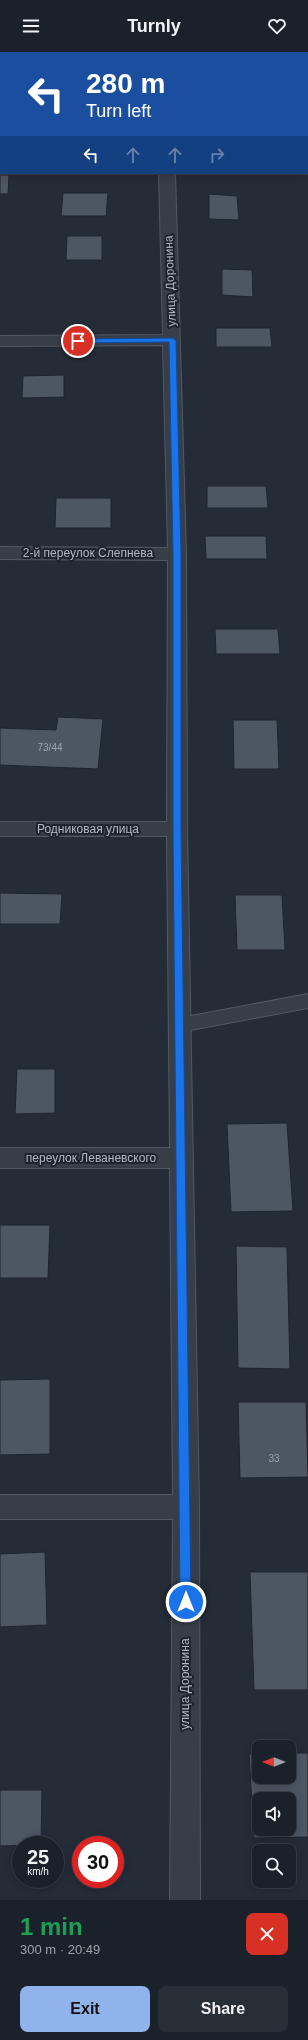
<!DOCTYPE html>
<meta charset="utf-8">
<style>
:root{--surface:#1b212a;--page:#282e36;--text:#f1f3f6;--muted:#a0a3a8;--line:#393e47;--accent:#91b3eb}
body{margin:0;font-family:Helvetica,sans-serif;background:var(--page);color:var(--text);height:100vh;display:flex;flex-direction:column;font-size:15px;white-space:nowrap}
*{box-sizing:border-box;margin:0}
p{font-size:13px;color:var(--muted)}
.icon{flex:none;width:22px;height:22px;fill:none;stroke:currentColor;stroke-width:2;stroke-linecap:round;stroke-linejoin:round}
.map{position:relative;height:1848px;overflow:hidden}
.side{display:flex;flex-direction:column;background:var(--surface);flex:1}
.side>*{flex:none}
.guide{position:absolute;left:0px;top:0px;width:308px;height:122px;box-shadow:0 2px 10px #0003,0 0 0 1px var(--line);background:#1a4fa0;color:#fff;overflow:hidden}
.needle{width:26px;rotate:270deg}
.buttons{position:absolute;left:252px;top:1688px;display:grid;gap:8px}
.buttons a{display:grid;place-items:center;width:44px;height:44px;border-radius:8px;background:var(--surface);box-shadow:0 2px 10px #0003,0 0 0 1px var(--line);font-size:20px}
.speed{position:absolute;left:12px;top:1784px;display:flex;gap:8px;font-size:20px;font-weight:700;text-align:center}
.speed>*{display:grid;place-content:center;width:52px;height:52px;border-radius:50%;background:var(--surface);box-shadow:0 2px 10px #0003,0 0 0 1px var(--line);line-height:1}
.speed small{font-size:10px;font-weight:400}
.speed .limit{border:6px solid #d22;background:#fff;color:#111}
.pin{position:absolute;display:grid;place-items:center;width:34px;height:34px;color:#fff;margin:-17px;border:2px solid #fff;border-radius:50%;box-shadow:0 1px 4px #0007}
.me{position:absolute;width:44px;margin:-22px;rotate:0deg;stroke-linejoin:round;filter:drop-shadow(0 0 3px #0008)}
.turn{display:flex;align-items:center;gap:14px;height:84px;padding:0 20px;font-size:18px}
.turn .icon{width:52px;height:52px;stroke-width:2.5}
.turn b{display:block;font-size:28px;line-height:34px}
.lanes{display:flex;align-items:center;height:38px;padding:0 20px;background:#0003;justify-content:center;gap:20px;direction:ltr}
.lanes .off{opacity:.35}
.round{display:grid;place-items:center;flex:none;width:42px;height:42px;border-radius:8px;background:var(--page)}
.summary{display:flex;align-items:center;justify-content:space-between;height:68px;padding:0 20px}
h1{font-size:24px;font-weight:700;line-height:30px;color:#1e9e55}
.action{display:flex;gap:8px;margin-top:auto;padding:8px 20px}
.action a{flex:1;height:46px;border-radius:8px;background:var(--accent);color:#111;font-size:16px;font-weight:700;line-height:46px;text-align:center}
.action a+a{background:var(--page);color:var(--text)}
header{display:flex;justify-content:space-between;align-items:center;height:52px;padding:0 20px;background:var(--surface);font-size:18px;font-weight:700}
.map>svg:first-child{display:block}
.building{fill:#4d5763;stroke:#1f252f;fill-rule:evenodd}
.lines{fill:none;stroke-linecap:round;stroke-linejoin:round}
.service-casing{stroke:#535963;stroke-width:2}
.minor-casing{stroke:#535963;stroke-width:2}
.service{fill:#383e48;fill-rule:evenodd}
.minor{fill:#383e48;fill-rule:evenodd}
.route{fill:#1a73e8;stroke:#114b97}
.labels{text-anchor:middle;stroke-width:4;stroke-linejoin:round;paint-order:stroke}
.number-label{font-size:10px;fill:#9aa0ac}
.street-label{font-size:12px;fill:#b3b9c4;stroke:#1d232d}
</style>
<header><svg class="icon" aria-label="menu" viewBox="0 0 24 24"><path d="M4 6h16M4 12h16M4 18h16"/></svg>Turnly<svg class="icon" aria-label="heart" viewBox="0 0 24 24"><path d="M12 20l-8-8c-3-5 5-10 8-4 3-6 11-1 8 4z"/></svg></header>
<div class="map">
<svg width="308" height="1848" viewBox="0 0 308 1848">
<rect width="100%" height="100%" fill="#242c38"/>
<g class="building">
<path d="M69 0H105L69 1Z"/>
<path d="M0 123H9L8 142H0Z"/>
<path d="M63 141H108L106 164H61Z"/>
<path d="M209 142 237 144 239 168 209 167Z"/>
<path d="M67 184H102V208H66Z"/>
<path d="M222 217 252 218 253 245 222 243Z"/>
<path d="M216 276H270L272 295H216Z"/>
<path d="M64 323V345L22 346 23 324Z"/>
<path d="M207 434H266L268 456H207Z"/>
<path d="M56 446H111V476H55Z"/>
<path d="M205 484H266L267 507H206Z"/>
<path d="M215 577H278L280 602H216Z"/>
<path d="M58 665 103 667 98 717 0 713V676L56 678Z"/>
<path d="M233 668H277L279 717H234Z"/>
<path d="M0 841 62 842 60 872H0Z"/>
<path d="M235 843H282L285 898H237Z"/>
<path d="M17 1017H55V1061L15 1062Z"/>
<path d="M287 1071 293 1159 231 1160 227 1072Z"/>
<path d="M0 1173H50L48 1226H0Z"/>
<path d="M236 1194 287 1195 290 1317 238 1316Z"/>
<path d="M50 1327V1402L0 1403V1328Z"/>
<path d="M238 1350H306L308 1425 240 1426Z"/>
<path d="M45 1500 47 1573 0 1575V1502Z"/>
<path d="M250 1520H308V1638H254Z"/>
<path d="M289 1701H308V1785L254 1786 249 1702H259V1725H289ZM259 1747H289V1777H259Z"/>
<path d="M0 1738H42L41 1793 0 1794Z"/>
</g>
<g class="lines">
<defs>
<path id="service" d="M308 942V956L180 980 174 978 171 973 174 968 180 966Z"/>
<g id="minor">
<rect x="160" y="0" width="14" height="1"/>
<rect x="0" y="107" width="1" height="10"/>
<rect x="307" y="107" width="1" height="10"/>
<path d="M159 121H175L186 502 187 777 199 1455 200 1848H170L173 1467H0V1443H173L170 1116H0V1096H170L167 784H0V770H167L168 508 0 507V495L168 496 163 293 0 294V284L163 283Z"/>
</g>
</defs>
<use href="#service" class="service-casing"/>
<use href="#minor" class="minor-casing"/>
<use href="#service" class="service"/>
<use href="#minor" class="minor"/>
</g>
<path class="route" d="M172 286 176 288 181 502V777L191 1550 190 1553 186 1555 182 1553 180 1550 173 777V502L169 290 78 291 75 289 78 287Z"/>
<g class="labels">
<g class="number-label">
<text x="50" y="699">73/44</text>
<text x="274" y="1410">33</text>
</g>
<g class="street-label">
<text transform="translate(170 229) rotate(-92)" y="4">улица Доронина</text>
<text x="88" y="505">2-й переулок Слепнева</text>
<text x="88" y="781">Родниковая улица</text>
<text x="91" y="1110">переулок Леваневского</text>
<text transform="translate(185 1632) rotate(-90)" y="4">улица Доронина</text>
</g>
</g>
</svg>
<div class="buttons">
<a><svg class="needle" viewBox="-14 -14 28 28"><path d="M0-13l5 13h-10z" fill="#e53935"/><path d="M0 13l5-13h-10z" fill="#a0a3a8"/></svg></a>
<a><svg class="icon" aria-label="sound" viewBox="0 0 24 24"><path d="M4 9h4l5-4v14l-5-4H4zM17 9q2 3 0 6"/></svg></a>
<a><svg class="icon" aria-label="search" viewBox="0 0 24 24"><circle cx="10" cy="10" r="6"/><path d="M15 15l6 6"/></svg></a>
</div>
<div class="speed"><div>25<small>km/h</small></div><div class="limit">30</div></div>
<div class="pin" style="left:78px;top:289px;background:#d93025"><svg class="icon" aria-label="arrive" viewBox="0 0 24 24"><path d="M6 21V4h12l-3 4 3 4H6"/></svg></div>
<svg class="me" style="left:186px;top:1550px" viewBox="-20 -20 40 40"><circle r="17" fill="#1a73e8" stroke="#fff" stroke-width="3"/><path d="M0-11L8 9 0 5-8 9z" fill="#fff"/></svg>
<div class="guide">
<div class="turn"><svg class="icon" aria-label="left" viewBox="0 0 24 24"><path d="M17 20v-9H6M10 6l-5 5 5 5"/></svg><div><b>280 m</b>Turn left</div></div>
<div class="lanes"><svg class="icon" aria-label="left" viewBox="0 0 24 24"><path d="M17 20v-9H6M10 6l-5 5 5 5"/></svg><svg class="icon off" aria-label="ahead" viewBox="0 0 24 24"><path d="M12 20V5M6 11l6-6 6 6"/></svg><svg class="icon off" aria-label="ahead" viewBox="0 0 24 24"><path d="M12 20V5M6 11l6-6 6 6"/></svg><svg class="icon off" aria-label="right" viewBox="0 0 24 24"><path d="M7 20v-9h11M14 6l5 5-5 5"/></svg></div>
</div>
</div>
<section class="side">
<div class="summary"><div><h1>1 min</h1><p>300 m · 20:49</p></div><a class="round" style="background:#d93025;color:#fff"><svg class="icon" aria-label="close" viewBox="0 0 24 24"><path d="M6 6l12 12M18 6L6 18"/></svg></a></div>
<div class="action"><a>Exit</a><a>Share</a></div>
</section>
